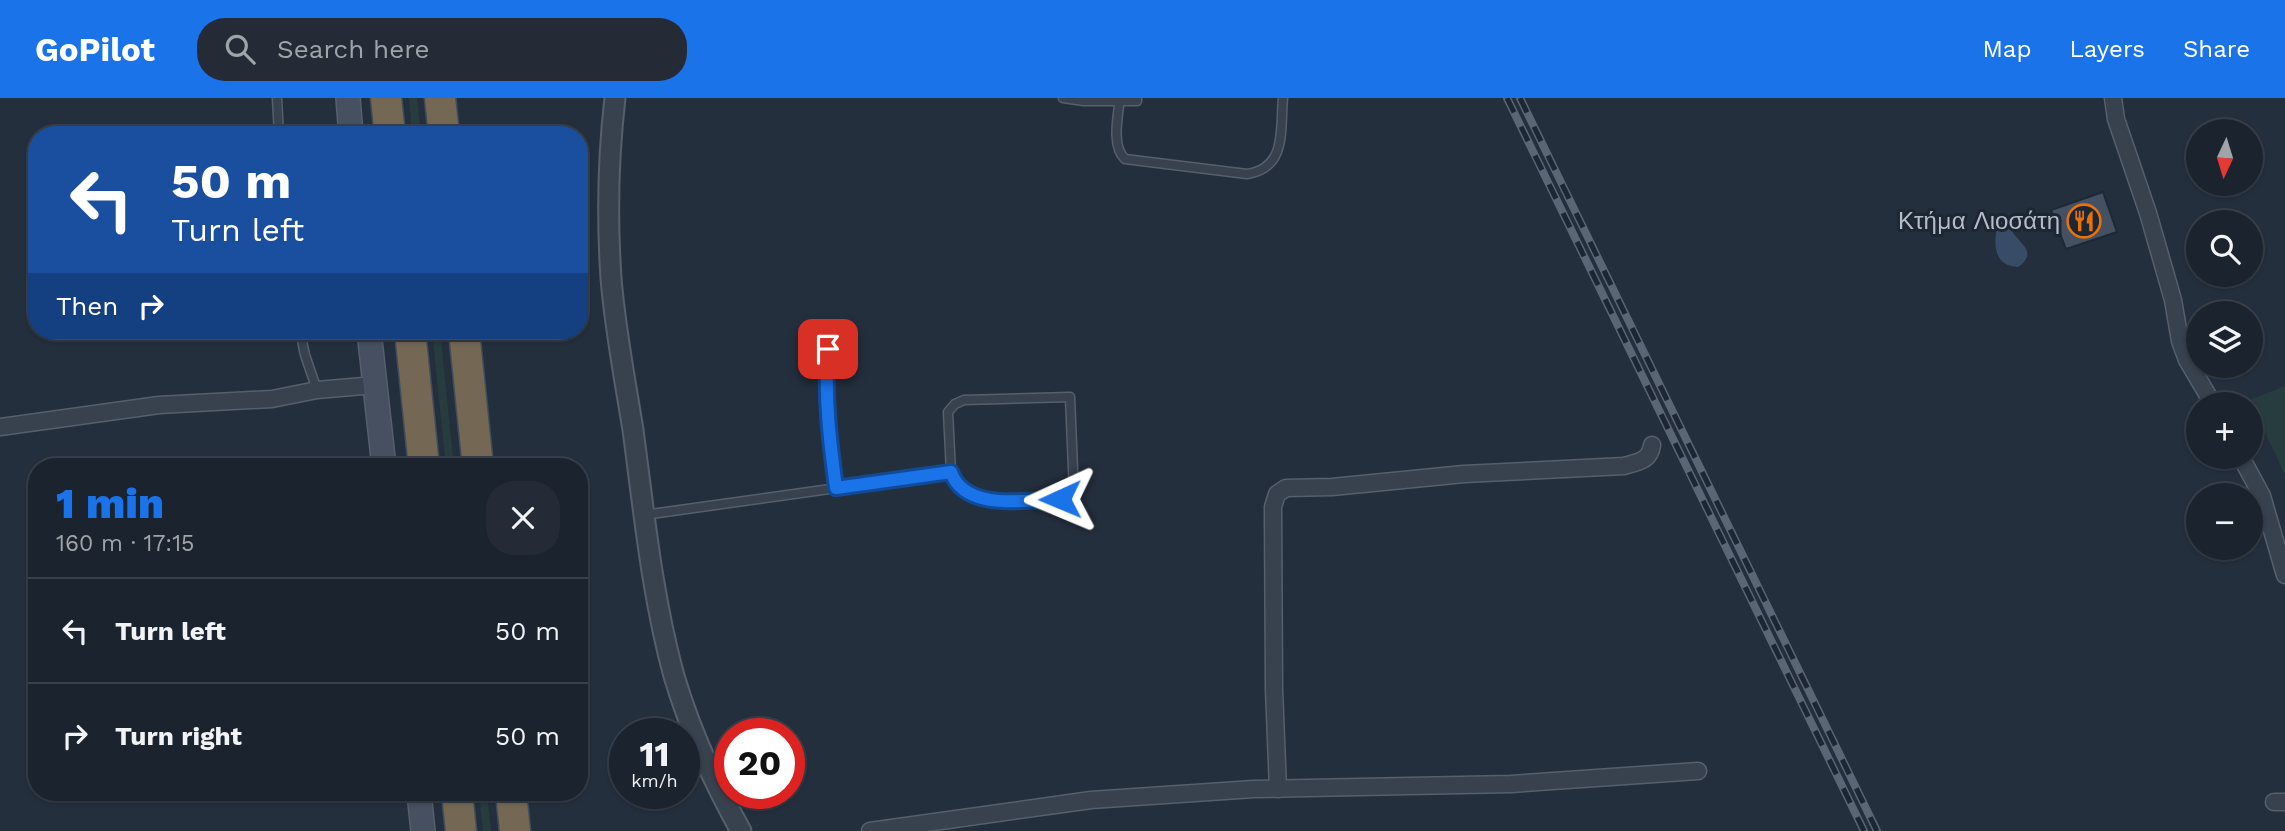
<!DOCTYPE html>
<meta charset="utf-8">
<style>
:root{--surface:#1b232e;--page:#242b36;--text:#f1f3f6;--muted:#a0a4aa;--line:#39404a;--accent:#1a73e8}
body{margin:0;font-family:"Work Sans",sans-serif;background:var(--page);color:var(--text);height:100vh;display:flex;flex-direction:column;font-size:26px;white-space:nowrap}
*{box-sizing:border-box;margin:0}
p{font-size:23px;color:var(--muted)}
.icon{flex:none;width:38px;height:38px;fill:none;stroke:currentColor;stroke-width:2;stroke-linecap:round;stroke-linejoin:round}
.map{position:relative;flex:1;overflow:hidden}
.details{position:absolute;left:28px;top:360px;width:560px;height:343px;display:flex;flex-direction:column;background:var(--surface);border-radius:28px;box-shadow:0 2px 5px #0004,0 0 0 2px var(--line)}
.details>*{flex:none}
.banner{position:absolute;left:28px;top:28px;width:560px;height:214px;border-radius:28px;box-shadow:0 2px 5px #0004,0 0 0 2px var(--line);background:#1a4fa0;color:#fff;overflow:hidden}
.needle{width:46px;rotate:184deg}
.buttons{position:absolute;left:2186px;top:21px;display:grid;gap:14px}
.buttons a{display:grid;place-items:center;width:77px;height:77px;border-radius:50%;background:var(--surface);box-shadow:0 2px 5px #0004,0 0 0 2px var(--line);font-size:35px}
.speed{position:absolute;left:609px;top:620px;display:flex;gap:14px;font-size:35px;font-weight:700;text-align:center}
.speed>*{display:grid;place-content:center;width:91px;height:91px;border-radius:50%;background:var(--surface);box-shadow:0 2px 5px #0004,0 0 0 2px var(--line);line-height:1}
.speed small{font-size:18px;font-weight:400}
.speed .limit{border:10px solid #d22;background:#fff;color:#111}
.pin{position:absolute;display:grid;place-items:center;width:60px;height:60px;color:#fff;margin:-30px;border-radius:14px;box-shadow:0 4px 10px #0006}
.me{position:absolute;width:77px;margin:-38px;rotate:269deg;stroke-linejoin:round;filter:drop-shadow(0 0 5px #0008)}
.turn{display:flex;align-items:center;gap:24px;height:147px;padding:0 28px;font-size:32px}
.turn .icon{width:91px;height:91px;stroke-width:2.5}
.turn b{display:block;font-size:49px;line-height:60px}
.then{display:flex;align-items:center;height:66px;padding:0 28px;background:#0003;gap:14px;font-size:26px}
.round{display:grid;place-items:center;flex:none;width:74px;height:74px;border-radius:28px;background:var(--page)}
.summary{display:flex;align-items:center;justify-content:space-between;height:119px;padding:0 28px}
h1{font-size:42px;font-weight:800;line-height:52px;color:var(--accent)}
ul{padding:0;list-style:none}
li{display:flex;align-items:center;gap:21px;height:105px;padding:0 28px;border-top:2px solid var(--line)}
li div{flex:1}
li b{display:block;font-size:26px}
li em{font-style:normal}
header{display:flex;align-items:center;gap:42px;box-sizing:border-box;height:98px;padding:0 35px;background:var(--accent);color:#fff}
header strong{font-size:33px}
nav{display:flex;gap:38px;margin-inline-start:auto;font-size:24px}
.search{width:490px;height:63px;background:var(--page);display:flex;align-items:center;gap:18px;box-sizing:border-box;padding:0 24px;border-radius:28px;color:var(--muted);font-size:26px}
.map>svg:first-child{display:block}
.green{fill:#263c3f}
.water{fill:#394c67}
.building{fill:#455162;stroke:#1f2835;stroke-width:2}
.lines{fill:none;stroke-linecap:round;stroke-linejoin:round}
.service-casing{stroke:#565f6c;stroke-width:11}
.minor-casing{stroke:#565f6c;stroke-width:19}
.tertiary-casing{stroke:#565f6c;stroke-width:23}
.secondary-casing{stroke:#565f6c;stroke-width:26}
.motorway-casing{stroke:#434c59;stroke-width:33}
.service{stroke:#38414e;stroke-width:8}
.minor{stroke:#38414e;stroke-width:16}
.tertiary{stroke:#38414e;stroke-width:19}
.secondary{stroke:#465061;stroke-width:23}
.motorway{stroke:#746855;stroke-width:30}
.rail-casing{stroke:#5a6575;stroke-width:8}
.rail{stroke:#1d2633;stroke-width:5;stroke-dasharray:16;stroke-linecap:butt}
.route-casing{stroke:#114b97;stroke-width:18}
.route{stroke:#1a73e8;stroke-width:12}
.labels{text-anchor:middle;stroke-width:6;stroke-linejoin:round;paint-order:stroke}
.poi-label{font-size:24px;fill:#b4bcc9;stroke:#1d2633;text-anchor:end}
</style>
<header>
<strong>GoPilot</strong>
<div class="search"><svg class="icon" aria-label="search" viewBox="0 0 24 24"><circle cx="10" cy="10" r="6"/><path d="M15 15l6 6"/></svg>Search here</div>
<nav><a>Map</a><a>Layers</a><a>Share</a></nav>
</header>
<div class="map">
<svg width="2285" height="733" viewBox="0 0 2285 733">
<rect width="100%" height="100%" fill="#242f3e"/>
<g class="green">
<path d="M409 0H417L421 37H412Z"/>
<path d="M432 233H440L454 369H446Z"/>
<path d="M2285 288V377L2250 302Z"/>
<path d="M479 695H487L491 733H483Z"/>
</g>
<path class="water" d="M2004 123C2011 125 2012 128 2013 135 2023 148 2037 155 2018 169 1993 168 1993 145 1998 125Z"/>
<path class="building" d="M2103 94 2117 134 2066 151 2051 112Z"/>
<g class="lines">
<defs>
<g id="service">
<path d="M277 0 279 37"/>
<path d="M1063 0 1084 3H1137V0"/>
<path d="M1120 0C1118 18 1111 48 1125 61L1247 76C1287 70 1280 32 1283 0"/>
<path d="M300 233 305 257 317 292"/>
<path d="M828 251C824 298 831 344 836 390"/>
<path d="M1070 299 1074 395 1061 401 985 403 960 390 954 382 951 374 948 314 955 306 964 302Z"/>
<path d="M644 417 951 374"/>
</g>
<g id="minor">
<path d="M2113 0 2116 21 2148 115 2173 202 2180 243 2187 262 2213 306"/>
<path d="M0 329 159 307 272 301 317 292 375 287"/>
<path d="M2241 359 2262 398 2285 477"/>
<path d="M1278 691 1274 591 1273 409 1277 396 1286 390 1332 389 1464 376 1624 368C1638 364 1650 363 1652 347"/>
<path d="M2274 704H2285"/>
<path d="M870 733 1091 702 1254 691 1511 686 1698 673"/>
</g>
<path id="tertiary" d="M615 0C608 60 607 120 611 180 615 231 625 282 633 332 644 414 652 498 674 578 690 632 713 683 741 733"/>
<g id="secondary">
<path d="M348 0 351 37"/>
<path d="M369 233 384 369"/>
<path d="M419 695 423 733"/>
</g>
<g id="motorway">
<path d="M386 0 390 37"/>
<path d="M440 0 444 37"/>
<path d="M410 233 424 369"/>
<path d="M464 233 478 369"/>
<path d="M457 695 461 733"/>
<path d="M511 695 515 733"/>
</g>
</defs>
<use href="#service" class="service-casing"/>
<use href="#minor" class="minor-casing"/>
<use href="#tertiary" class="tertiary-casing"/>
<use href="#secondary" class="secondary-casing"/>
<use href="#motorway" class="motorway-casing"/>
<use href="#service" class="service"/>
<use href="#minor" class="minor"/>
<use href="#tertiary" class="tertiary"/>
<use href="#secondary" class="secondary"/>
<use href="#motorway" class="motorway"/>
<defs>
<g id="rail">
<path d="M1507 0 1864 733"/>
<path d="M1520 0 1877 733"/>
</g>
</defs>
<use href="#rail" class="rail-casing"/>
<use href="#rail" class="rail"/>
</g>
<g class="lines">
<defs>
<path id="route" d="M828 251C824 298 830 344 836 390L951 374C965 414 1027 402 1060 401"/>
</defs>
<use href="#route" class="route-casing"/>
<use href="#route" class="route"/>
</g>
<defs>
<symbol id="restaurant-ring" viewBox="-11 -11 22 22"><circle r="9.5" fill="#1d2633" stroke="#e8710a" stroke-width="1.5"/><path d="M-5-6h1v4h1v-4h1v4h1v-4h1v5L-1.5 .5V6h-2V.5L-5-1ZM5-6V6H3V1.5H1.5Q1.5-4 5-6Z" fill="#e8710a"/></symbol>
</defs>
<g fill-rule="evenodd">
<use href="#restaurant-ring" x="2065" y="104" width="38" height="38"/>
</g>
<g class="labels">
<g class="poi-label">
<text x="2060" y="131">Κτήμα Λιοσάτη</text>
</g>
</g>
</svg>
<div class="buttons">
<a><svg class="needle" viewBox="-14 -14 28 28"><path d="M0-13l5 13h-10z" fill="#e53935"/><path d="M0 13l5-13h-10z" fill="#a0a4aa"/></svg></a>
<a><svg class="icon" aria-label="search" viewBox="0 0 24 24"><circle cx="10" cy="10" r="6"/><path d="M15 15l6 6"/></svg></a>
<a><svg class="icon" aria-label="layers" viewBox="0 0 24 24"><path d="M12 4l9 5-9 5-9-5zM3 14l9 5 9-5"/></svg></a>
<a>+</a>
<a>−</a>
</div>
<div class="speed"><div>11<small>km/h</small></div><div class="limit">20</div></div>
<div class="pin" style="left:828px;top:251px;background:#d93025"><svg class="icon" aria-label="arrive" viewBox="0 0 24 24"><path d="M6 21V4h12l-3 4 3 4H6"/></svg></div>
<svg class="me" style="left:1060px;top:401px" viewBox="-20 -20 40 40"><path d="M0-17L14 15 0 8-14 15z" fill="#1a73e8" stroke="#fff" stroke-width="4"/></svg>
<div class="banner">
<div class="turn"><svg class="icon" aria-label="left" viewBox="0 0 24 24"><path d="M17 20v-9H6M10 6l-5 5 5 5"/></svg><div><b>50 m</b>Turn left</div></div>
<div class="then">Then<svg class="icon" aria-label="right" viewBox="0 0 24 24"><path d="M7 20v-9h11M14 6l5 5-5 5"/></svg></div>
</div>
<section class="details">
<div class="summary"><div><h1>1 min</h1><p>160 m · 17:15</p></div><a class="round"><svg class="icon" aria-label="close" viewBox="0 0 24 24"><path d="M6 6l12 12M18 6L6 18"/></svg></a></div>
<ul>
<li><svg class="icon" aria-label="left" viewBox="0 0 24 24"><path d="M17 20v-9H6M10 6l-5 5 5 5"/></svg><div><b>Turn left</b></div><em>50 m</em></li>
<li><svg class="icon" aria-label="right" viewBox="0 0 24 24"><path d="M7 20v-9h11M14 6l5 5-5 5"/></svg><div><b>Turn right</b></div><em>50 m</em></li>
</ul>
</section>
</div>
